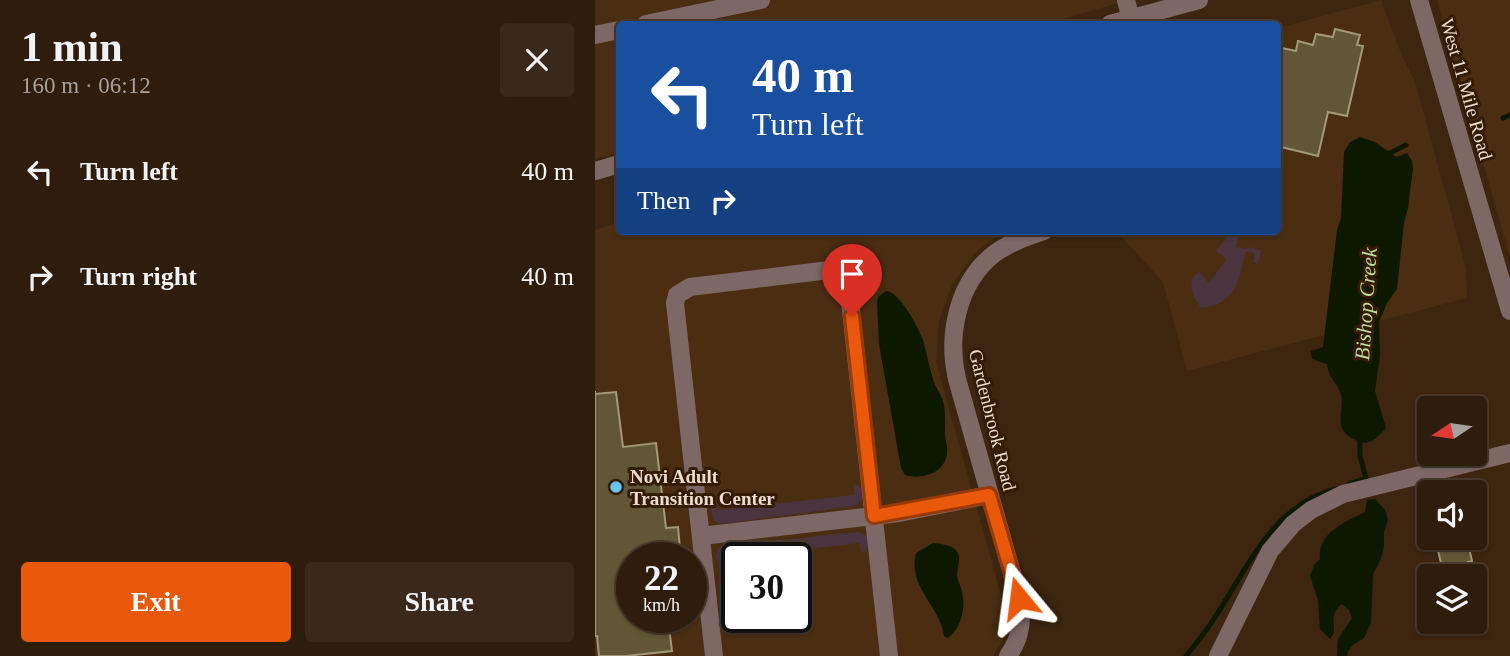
<!DOCTYPE html>
<meta charset="utf-8">
<style>
:root{--surface:#2e1c0c;--page:#3a291a;--text:#f1f3f6;--muted:#a7a19d;--line:#493a2d;--accent:#ea580c}
body{margin:0;font-family:Georgia,serif;background:var(--page);color:var(--text);height:100vh;display:flex;flex-direction:column;font-size:26px;white-space:nowrap}
*{box-sizing:border-box;margin:0}
p{font-size:23px;color:var(--muted)}
.icon{flex:none;width:38px;height:38px;fill:none;stroke:currentColor;stroke-width:2;stroke-linecap:round;stroke-linejoin:round}
.map{position:relative;flex:1;overflow:hidden}
.side{display:flex;flex-direction:column;background:var(--surface);width:595px}
.side>*{flex:none}
.hud{position:absolute;left:21px;top:21px;width:665px;height:214px;border-radius:7px;box-shadow:0 2px 5px #0004,0 0 0 2px var(--line);background:#1a4fa0;color:#fff;overflow:hidden}
.needle{width:46px;rotate:257deg}
.buttons{position:absolute;left:822px;top:396px;display:grid;gap:14px}
.buttons a{display:grid;place-items:center;width:70px;height:70px;border-radius:7px;background:var(--surface);box-shadow:0 2px 5px #0004,0 0 0 2px var(--line);font-size:35px}
.speed{position:absolute;left:21px;top:542px;display:flex;gap:14px;font-size:35px;font-weight:700;text-align:center}
.speed>*{display:grid;place-content:center;width:91px;height:91px;border-radius:50%;background:var(--surface);box-shadow:0 2px 5px #0004,0 0 0 2px var(--line);line-height:1}
.speed small{font-size:18px;font-weight:400}
.speed .limit{border:4px solid #111;border-radius:10px;background:#fff;color:#111}
.pin{position:absolute;display:grid;place-items:center;width:60px;height:60px;color:#fff;margin:-72px -30px;border-radius:50% 50% 50% 0;rotate:-45deg;box-shadow:0 0 7px #0007}
.pin .icon{rotate:45deg}
.me{position:absolute;width:77px;margin:-38px;rotate:344deg;stroke-linejoin:round;filter:drop-shadow(0 0 5px #0008)}
.turn{display:flex;align-items:center;gap:24px;height:147px;padding:0 21px;font-size:32px}
.turn .icon{width:91px;height:91px;stroke-width:2.5}
.turn b{display:block;font-size:49px;line-height:60px}
.then{display:flex;align-items:center;height:66px;padding:0 21px;background:#0003;gap:14px;font-size:26px}
.round{display:grid;place-items:center;flex:none;width:74px;height:74px;border-radius:7px;background:var(--page)}
.head{display:flex;align-items:center;justify-content:space-between;height:119px;padding:0 21px}
h1{font-size:42px;font-weight:600;line-height:52px}
.cta{display:flex;gap:14px;margin-top:auto;padding:14px 21px}
.cta a{flex:1;height:80px;border-radius:7px;background:var(--accent);color:#fff;font-size:28px;font-weight:600;line-height:80px;text-align:center}
.cta a+a{background:var(--page);color:var(--text)}
ul{padding:0;list-style:none}
li{display:flex;align-items:center;gap:21px;height:105px;padding:0 21px}
li div{flex:1}
li b{display:block;font-size:26px}
li em{font-style:normal}
main{display:flex;flex:1;min-height:0}
.map>svg:first-child{display:block}
.built{fill:#4b2d12;fill-rule:evenodd}
.green{fill:#4b343f}
.water{fill:#0c1800}
.lines{fill:none;stroke-linecap:round;stroke-linejoin:round}
.stream{stroke:#0c1800;stroke-width:5}
.building{fill:#615737;stroke:#a39976;stroke-width:2}
.minor{stroke:#7d6866;stroke-width:18}
.route-casing{stroke:#983908;stroke-width:18}
.route{stroke:#ea580c;stroke-width:12}
.poi-dot{fill:#68c4f0;stroke:#331b06;stroke-width:2.5}
.labels{text-anchor:middle;stroke-width:6;stroke-linejoin:round;paint-order:stroke}
.street-label{font-size:19px;fill:#ecdccf;stroke:#331b06}
.poi-label{font-size:19px;font-weight:bold;fill:#ecdccf;stroke:#331b06;text-anchor:start}
.water-label{font-size:21px;font-style:italic;fill:#c0dd9d;stroke:#331b06}
</style>
<main>
<section class="side">
<div class="head"><div><h1>1 min</h1><p>160 m · 06:12</p></div><a class="round"><svg class="icon" aria-label="close" viewBox="0 0 24 24"><path d="M6 6l12 12M18 6L6 18"/></svg></a></div>
<ul>
<li><svg class="icon" aria-label="left" viewBox="0 0 24 24"><path d="M17 20v-9H6M10 6l-5 5 5 5"/></svg><div><b>Turn left</b></div><em>40 m</em></li>
<li><svg class="icon" aria-label="right" viewBox="0 0 24 24"><path d="M7 20v-9h11M14 6l5 5-5 5"/></svg><div><b>Turn right</b></div><em>40 m</em></li>
</ul>
<div class="cta"><a>Exit</a><a>Share</a></div>
</section>
<div class="map">
<svg width="915" height="656" viewBox="0 0 915 656">
<rect width="100%" height="100%" fill="#3d2510"/>
<g class="built">
<path d="M0 0H534L450 24H24V152L0 159Z"/>
<path d="M786 0 807 56 820 82 871 268 872 298 592 371 568 282 521 231H682L683 28Z"/>
<path d="M842 0H915V257Z"/>
<path d="M24 222V231H408L380 253 357 285 344 321 341 362 413 620 412 634 398 656H0V230ZM37 558H96V618H37ZM142 558H201V618H142Z"/>
</g>
<g class="green">
<path d="M636 231H645L641 247 651 249 656 247 666 251 663 264 658 262 660 253 651 251C643 281 642 304 606 308 598 297 590 280 604 272L614 283 632 259 621 251Z"/>
<path d="M259 484 268 489 269 497 260 506 125 524 120 522C115 516 115 505 122 500L123 510 259 495Z"/>
<path d="M263 532 271 535 275 542 269 553 266 552 264 543 129 559 128 570 121 557 123 548 127 546Z"/>
</g>
<g class="water">
<path d="M765 137 780 142 801 157 812 153 817 161 818 168 813 208 809 223 802 289 792 303 784 322 785 355 780 391 791 428C781 439 774 448 759 439 754 437 749 433 747 428 743 418 749 405 746 394 742 382 734 379 732 364L717 359 716 351 728 347 742 230 746 218 749 152 755 142Z"/>
<path d="M291 291C305 292 323 327 328 340 332 354 334 368 339 382 341 388 346 394 348 401 351 412 350 422 350 433 350 439 353 447 352 454 349 474 326 480 310 475L306 468 284 344 282 302 283 297Z"/>
<path d="M780 499 790 510 793 520 789 532V545L786 559 778 574 776 623 769 638 758 645 753 651 752 656H742L743 639 757 618 754 610 747 604C736 611 739 622 739 633L735 639 725 629 723 600 715 576 719 565 725 559C722 533 750 522 770 512L772 500Z"/>
<path d="M338 543C347 544 359 545 363 553 366 560 362 569 362 576 363 581 366 587 367 592 371 608 366 629 353 638L349 636C345 606 312 586 321 553Z"/>
</g>
<g class="lines">
<g class="stream">
<path d="M908 118 915 115"/>
<path d="M789 156 811 145"/>
<path d="M754 484 771 478 765 456V436"/>
<path d="M591 656C605 639 618 622 629 603 659 555 684 501 745 488"/>
</g>
</g>
<g class="building">
<path d="M740 29 765 35 762 45 768 46 752 116 733 112 723 156 682 146 687 48 701 51 703 41 718 45 721 34 738 37Z"/>
<path d="M0 391V394L21 392 28 447 61 443 71 528 83 527 85 548 74 549 75 558H37V618H82L83 626 74 627 77 651 31 656H4L2 636H0Z"/>
<path d="M872 539 877 561 873 562 876 576H849L842 546Z"/>
</g>
<g class="lines">
<g class="minor">
<path d="M531 0 537 24"/>
<path d="M824 0 915 311"/>
<path d="M51 24 166 0"/>
<path d="M515 24 604 0"/>
<path d="M0 35 24 30"/>
<path d="M0 171 24 164"/>
<path d="M106 536 304 513 394 495"/>
<path d="M119 656 80 303 82 295 95 287 234 270 248 277 254 292 294 656"/>
<path d="M413 656C426 638 428 620 424 598L362 379C352 336 362 283 399 254 414 243 431 237 449 231"/>
<path d="M623 656 675 551 698 524 716 510 748 494 915 453"/>
</g>
</g>
<g class="lines">
<defs>
<path id="route" d="M257 316 279 516 394 495 424 598"/>
</defs>
<use href="#route" class="route-casing"/>
<use href="#route" class="route"/>
</g>
<circle class="poi-dot" cx="21" cy="487" r="7"/>
<g class="labels">
<g class="street-label">
<text transform="translate(872 89) rotate(74)" y="7">West 11 Mile Road</text>
<text transform="translate(398 420) rotate(76)" y="7">Gardenbrook Road</text>
</g>
<g class="poi-label">
<text x="35" y="483">Novi Adult<tspan x="35" dy="22">Transition Center</tspan></text>
</g>
<g class="water-label">
<text transform="translate(771 304) rotate(-86)" y="7">Bishop Creek</text>
</g>
</g>
</svg>
<div class="buttons">
<a><svg class="needle" viewBox="-14 -14 28 28"><path d="M0-13l5 13h-10z" fill="#e53935"/><path d="M0 13l5-13h-10z" fill="#a7a19d"/></svg></a>
<a><svg class="icon" aria-label="sound" viewBox="0 0 24 24"><path d="M4 9h4l5-4v14l-5-4H4zM17 9q2 3 0 6"/></svg></a>
<a><svg class="icon" aria-label="layers" viewBox="0 0 24 24"><path d="M12 4l9 5-9 5-9-5zM3 14l9 5 9-5"/></svg></a>
</div>
<div class="speed"><div>22<small>km/h</small></div><div class="limit">30</div></div>
<div class="pin" style="left:257px;top:316px;background:#d93025"><svg class="icon" aria-label="arrive" viewBox="0 0 24 24"><path d="M6 21V4h12l-3 4 3 4H6"/></svg></div>
<svg class="me" style="left:424px;top:598px" viewBox="-20 -20 40 40"><path d="M0-17L14 15 0 8-14 15z" fill="#ea580c" stroke="#fff" stroke-width="4"/></svg>
<div class="hud">
<div class="turn"><svg class="icon" aria-label="left" viewBox="0 0 24 24"><path d="M17 20v-9H6M10 6l-5 5 5 5"/></svg><div><b>40 m</b>Turn left</div></div>
<div class="then">Then<svg class="icon" aria-label="right" viewBox="0 0 24 24"><path d="M7 20v-9h11M14 6l5 5-5 5"/></svg></div>
</div>
</div>
</main>
